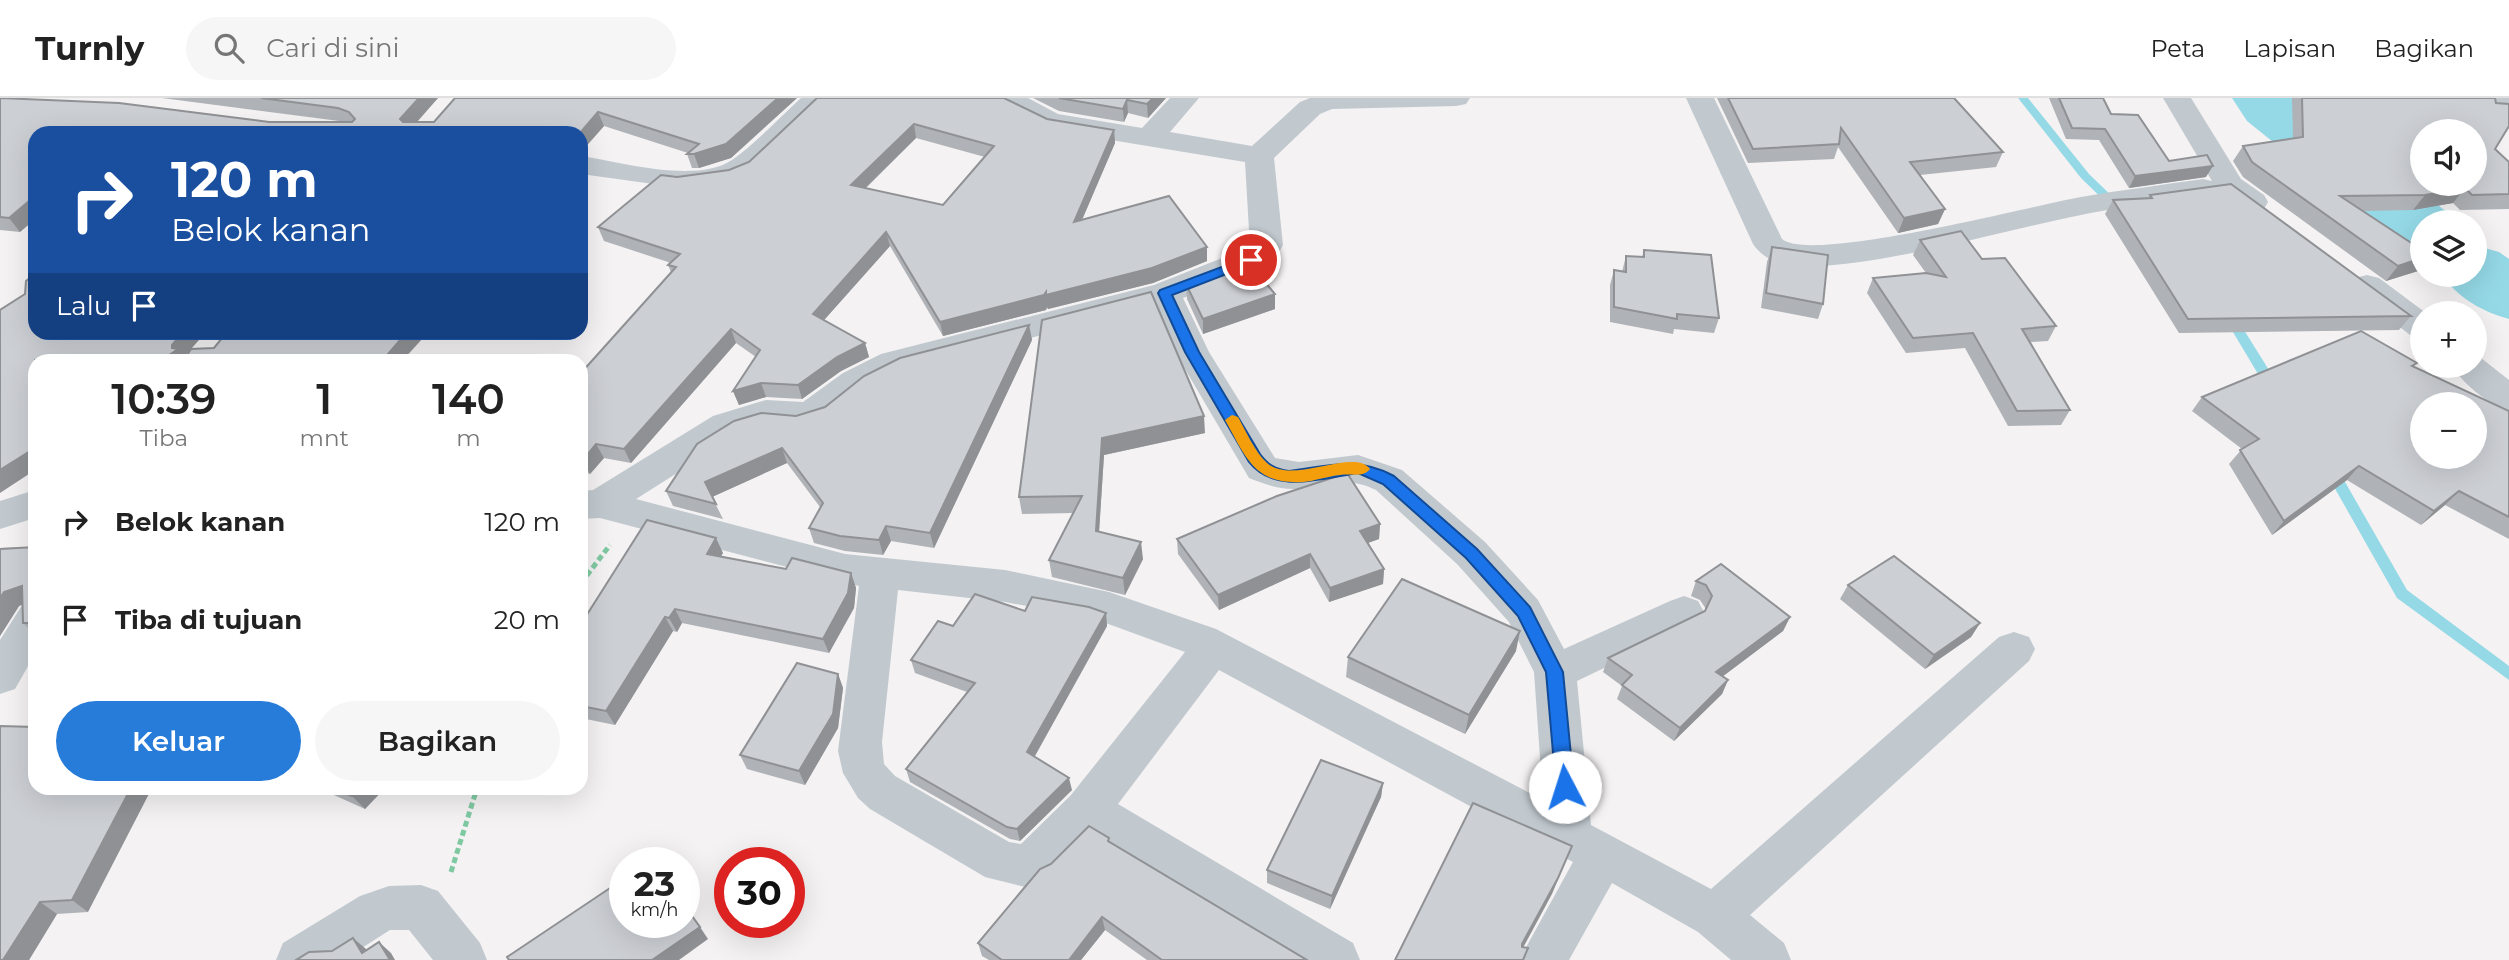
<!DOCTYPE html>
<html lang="id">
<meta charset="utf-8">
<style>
:root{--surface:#fff;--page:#f6f6f6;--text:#222;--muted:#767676;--line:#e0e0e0;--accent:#277bd9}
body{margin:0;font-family:Montserrat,sans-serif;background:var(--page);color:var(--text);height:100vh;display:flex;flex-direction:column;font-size:26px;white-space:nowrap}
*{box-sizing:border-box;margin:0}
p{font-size:23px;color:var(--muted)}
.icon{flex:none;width:38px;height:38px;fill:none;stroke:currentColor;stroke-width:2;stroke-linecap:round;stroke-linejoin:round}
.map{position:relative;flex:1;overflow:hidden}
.drawer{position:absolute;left:28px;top:256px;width:560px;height:441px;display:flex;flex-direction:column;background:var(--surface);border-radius:21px;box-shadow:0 7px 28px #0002}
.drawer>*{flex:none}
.top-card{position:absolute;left:28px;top:28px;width:560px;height:214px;border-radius:21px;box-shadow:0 7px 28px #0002;background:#1a4fa0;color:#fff;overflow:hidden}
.buttons{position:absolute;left:2410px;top:21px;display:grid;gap:14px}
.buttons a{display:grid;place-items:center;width:77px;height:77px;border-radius:50%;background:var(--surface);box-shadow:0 7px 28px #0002;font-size:35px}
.speed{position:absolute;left:609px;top:749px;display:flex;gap:14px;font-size:35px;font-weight:700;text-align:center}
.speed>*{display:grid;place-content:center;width:91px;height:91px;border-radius:50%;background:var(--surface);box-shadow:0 7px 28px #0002;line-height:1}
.speed small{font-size:18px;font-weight:400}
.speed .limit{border:10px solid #d22;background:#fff;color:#111}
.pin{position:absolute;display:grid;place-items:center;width:60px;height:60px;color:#fff;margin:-30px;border:4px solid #fff;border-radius:50%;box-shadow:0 2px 7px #0007}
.me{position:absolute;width:77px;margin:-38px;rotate:355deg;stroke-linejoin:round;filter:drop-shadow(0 0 5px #0008)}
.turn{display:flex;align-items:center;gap:24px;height:147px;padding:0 28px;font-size:32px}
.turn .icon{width:91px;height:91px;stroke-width:2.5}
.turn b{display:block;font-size:49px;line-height:60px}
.then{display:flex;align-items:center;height:66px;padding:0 28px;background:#0003;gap:14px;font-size:26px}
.eta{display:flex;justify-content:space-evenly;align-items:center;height:119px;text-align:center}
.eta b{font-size:42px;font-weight:600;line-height:49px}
.button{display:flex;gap:14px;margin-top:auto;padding:14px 28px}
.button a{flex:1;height:80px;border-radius:42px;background:var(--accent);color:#fff;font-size:28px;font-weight:600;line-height:80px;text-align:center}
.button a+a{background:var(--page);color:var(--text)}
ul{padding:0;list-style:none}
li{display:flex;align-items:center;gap:21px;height:98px;padding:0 28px}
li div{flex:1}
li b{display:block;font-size:26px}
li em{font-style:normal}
header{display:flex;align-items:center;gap:42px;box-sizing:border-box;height:98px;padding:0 35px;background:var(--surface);border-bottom:2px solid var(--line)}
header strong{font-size:33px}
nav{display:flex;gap:38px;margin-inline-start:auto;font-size:24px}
.search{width:490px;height:63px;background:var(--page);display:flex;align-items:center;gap:18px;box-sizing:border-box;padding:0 24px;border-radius:38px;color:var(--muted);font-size:26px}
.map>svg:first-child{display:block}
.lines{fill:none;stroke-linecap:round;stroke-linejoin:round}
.stream{fill:#95d9e7;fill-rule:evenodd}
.river{fill:#95d9e7;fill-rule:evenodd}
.path{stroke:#7fc9a2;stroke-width:5;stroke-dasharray:6 3.5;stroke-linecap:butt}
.street{fill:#c1c9cf;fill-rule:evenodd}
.wall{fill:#afb2b6;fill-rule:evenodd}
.shaded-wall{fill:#8f9194}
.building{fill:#cccfd4;stroke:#8f9194;stroke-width:2;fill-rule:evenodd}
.route{fill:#1a73e8;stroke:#114b97;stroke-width:2}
.slow{fill:#f59e0b}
</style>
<header>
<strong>Turnly</strong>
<div class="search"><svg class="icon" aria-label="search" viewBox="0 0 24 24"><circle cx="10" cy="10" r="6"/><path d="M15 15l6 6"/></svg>Cari di sini</div>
<nav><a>Peta</a><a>Lapisan</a><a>Bagikan</a></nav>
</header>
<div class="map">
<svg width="2509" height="862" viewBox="0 0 2509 862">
<rect width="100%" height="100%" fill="#f4f2f2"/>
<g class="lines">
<g class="stream">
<path d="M2018 0H2028L2089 76 2119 105V109H2111L2081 80Z"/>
<path d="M2230 215 2234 216 2277 285 2278 288 2277 291H2267L2224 219Z"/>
<path d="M2332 368 2337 370 2407 492 2509 568V582L2397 500 2325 373Z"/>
</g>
<g class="river">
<path d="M2232 0H2296L2447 114 2454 124H2422V150L2397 144 2247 23Z"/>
<path d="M2474 147 2499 154 2509 161V221C2483 214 2458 200 2442 177H2474Z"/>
</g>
<g class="path">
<path d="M581 485 610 447"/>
<path d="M451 774 477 690"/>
</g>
<g class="street">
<path d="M801 0H832L752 75 733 83 682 90 581 76V58C621 64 696 86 732 62 756 45 779 20 801 0Z"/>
<path d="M992 0H1028L1058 16 1142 30 1170 0H1199L1170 34 1252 48 1300 4 1310 0H1470L1466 6 1456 8 1332 11 1320 16 1274 60 1283 147 1278 156 1273 163 1262 169 1183 200 1209 254 1275 360 1299 364 1358 357 1402 372 1485 444 1538 502 1564 551 1670 503 1684 498 1698 503 1704 514 1698 525 1577 583 1591 727 1711 791 1999 539 2014 534 2029 539 2035 551 2029 563 1750 817 1784 845 1791 862H1731L1698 834 1612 785 1569 862H1519L1573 764 1219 572 1118 706 1353 845 1360 862H1292L1091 738 1052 777 1025 789 985 779 870 711 858 700 843 675 838 653 859 488 600 420 581 421V393L593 392 713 318 766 302 803 304 843 275 881 256 1154 187 1250 149 1245 64 1050 32 996 6ZM1154 208 1175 254 1249 380C1264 386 1280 392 1296 391 1328 390 1345 376 1376 392L1457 466 1509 524 1534 574 1543 702 1216 531 1109 494 1005 472 845 456 636 401 739 336 766 328 800 331 829 322 867 291 903 273ZM898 492 1005 504 1092 520 1185 554 1071 697 1021 746 1009 744 895 678 884 666 882 644Z"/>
<path d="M1686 0H1714L1782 141C1811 166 2034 107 2081 99 2121 92 2162 87 2203 81L2212 83 2163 0H2191L2241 81 2264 97 2268 104 2264 111C2245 115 2231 104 2217 92L2214 96 2203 99C2161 105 2118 109 2076 118 1988 136 1899 164 1809 169 1788 170 1765 164 1753 146Z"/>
<path d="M2488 0H2509V23L2499 20Z"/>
<path d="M2367 177 2379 180 2426 215H2422V240L2410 237 2355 194 2351 187 2355 180Z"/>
<path d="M2474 258 2481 260 2509 282V313C2489 307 2463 286 2452 268H2474Z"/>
<path d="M35 392V420L0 431V403Z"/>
<path d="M35 504V556L15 591 0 596V542L21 509Z"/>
<path d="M421 787 438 793 480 845 487 862H433L409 832H390L343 862H276L283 845 360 798 389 788Z"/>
</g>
</g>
<g class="wall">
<path d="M0 0 269 24H347L162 0H438L417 24H434L455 0H797L731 60 699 70H692L687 56 688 55 604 28 581 54V35H35V121L20 134 0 132Z"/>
<path d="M817 0 1047 21 1114 32 1115 45 1082 122 1207 149V163L1153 185 1048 211 1047 209 1046 212 943 238 890 148 824 222 865 245 869 259 841 273 802 301 766 299 739 307 733 293 756 259 736 245 631 365 604 360 590 376 581 373V275L671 174 668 167 671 165 604 143 598 129 677 79 729 72 749 64ZM916 40 985 59 943 107 866 90Z"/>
<path d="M1033 0H1166L1148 20 1128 15 1124 24 1059 13Z"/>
<path d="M1717 0H1954L2003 54 1996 69 1920 77 1945 111 1938 126 1898 135 1838 49 1834 61 1748 65Z"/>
<path d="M2049 0H2103L2111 16 2169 63 2206 79 2129 90 2099 42 2066 41Z"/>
<path d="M2292 0H2495V51L2509 64V111L2460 112 2453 105 2413 112 2362 113 2422 152V167L2418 173 2386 183 2243 79 2233 63 2243 48 2293 40Z"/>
<path d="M2150 97 2411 218 2399 232 2179 235 2105 116 2113 102 2148 100Z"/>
<path d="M1920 142 1982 161 2056 228 2048 243 2030 244 2070 312 2061 327 2008 328 1965 250 1906 255 1867 195 1873 180 1926 175 1913 157Z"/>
<path d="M1772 149 1823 206 1818 221 1761 210 1767 164Z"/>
<path d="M1644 152 1719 220 1714 235 1674 231 1673 236 1610 224V187L1614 172 1622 174 1626 158 1642 159Z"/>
<path d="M1186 186 1275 196V211L1203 236 1187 201Z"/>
<path d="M1042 222 1205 335 1104 357 1099 434 1143 461 1125 497 1052 479 1049 462 1073 415 1022 416 1019 399Z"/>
<path d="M1029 227 1032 242 934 450 891 443 883 457 845 453 814 445 809 430 820 409 787 365 712 399 723 421 673 408 666 393 796 318 825 309Z"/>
<path d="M2413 269 2509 313V441L2445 407 2421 427 2347 382 2272 437 2229 366 2242 351 2192 313 2202 299Z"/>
<path d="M1380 426 1379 441 1368 445 1384 471 1383 486 1329 504 1310 470 1219 512 1178 456 1177 441Z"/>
<path d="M35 449V537L23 525 22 506 19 508 0 538V450Z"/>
<path d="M723 455 721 458 786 471 851 475 856 490 854 510 829 555 682 525 677 534 673 533 615 627 581 620V526Z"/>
<path d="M1696 483 1790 519 1783 533 1723 578 1728 582 1722 596 1674 643 1617 601 1622 588 1603 574 1608 560 1705 513 1706 511 1700 502 1691 498Z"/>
<path d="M1848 487 1980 525 1971 539 1925 571 1840 501Z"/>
<path d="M1025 513 1106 515 1107 528 1034 659 1072 692 1020 743 1010 741 910 684 906 671 967 594 915 575 911 562 953 528Z"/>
<path d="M1516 553 1465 636 1346 579 1348 559Z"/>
<path d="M838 576 843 590 838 630 805 687 747 671 740 657Z"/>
<path d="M35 629 88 814 57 816 29 862H0Z"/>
<path d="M1383 685 1381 699 1330 811 1267 785V772Z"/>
<path d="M321 690H385L365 711 325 693Z"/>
<path d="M1109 740V744L1307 862H1147L1105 832 1081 862H989L982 858 978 845Z"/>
</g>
<g class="shaded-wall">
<path d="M419 0H438L407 35 400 21Z"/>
<path d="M778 0H797L731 60 699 70 694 56Z"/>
<path d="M1153 0H1166L1148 20 1147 6Z"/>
<path d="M1127 2 1128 15 1124 24 1123 11Z"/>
<path d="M598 14 604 28 581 54V35H580Z"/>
<path d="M914 26 916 40 855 100 851 87Z"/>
<path d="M1114 32 1115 45 1075 138 1074 124Z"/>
<path d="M2213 68 2206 79 2129 90 2135 78Z"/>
<path d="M2465 90 2453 105 2413 112 2425 97Z"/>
<path d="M35 98V121L20 134 9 120Z"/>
<path d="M1945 111 1938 126 1898 135 1904 120Z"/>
<path d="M886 134 890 148 817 230 813 216Z"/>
<path d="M1207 149V163L1153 185 1048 211 1047 209 1046 212 943 238 940 224Z"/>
<path d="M2422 160V167L2418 173 2386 183 2398 168Z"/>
<path d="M1275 196V211L1203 236V221Z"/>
<path d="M1029 227 1032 242 934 450 930 435Z"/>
<path d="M731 231 736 245 631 365 624 351Z"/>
<path d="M183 234H206L184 259 187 262H162L172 250V247Z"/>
<path d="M407 234H419L423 240 403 262H383Z"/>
<path d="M865 245 869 259 841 273 802 301 798 287 837 259Z"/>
<path d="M761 285 766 299 739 307 733 293Z"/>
<path d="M1204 318 1205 335 1104 357 1098 450 1096 433 1102 340Z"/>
<path d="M596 346 604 360 590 376 583 362Z"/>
<path d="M35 350V372L0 395V372Z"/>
<path d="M782 350 787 365 712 399 705 384Z"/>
<path d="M2359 368 2347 382 2272 437 2284 423Z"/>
<path d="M2459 393 2445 407 2421 427 2434 413Z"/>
<path d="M1380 426 1379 441 1359 448 1360 433Z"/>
<path d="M886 428 891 443 883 457 879 442Z"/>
<path d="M716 440 723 455 714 470 707 456Z"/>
<path d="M1141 444 1143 461 1125 497 1123 480Z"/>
<path d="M1310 456V470L1219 512 1218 497Z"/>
<path d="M1384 471 1383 486 1329 504 1330 490Z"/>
<path d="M851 475 856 490 854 510 829 555 823 541Z"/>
<path d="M22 488 35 502 19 508 0 538V500L4 494Z"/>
<path d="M675 511 682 525 677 534 669 520Z"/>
<path d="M1106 515 1107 528 1030 667 1027 654Z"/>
<path d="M665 519 673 533 615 627 606 613Z"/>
<path d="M1790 519 1783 533 1710 588 1716 574Z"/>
<path d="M1980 525 1971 539 1925 571 1934 557Z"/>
<path d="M1520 533 1516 553 1465 636 1469 617Z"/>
<path d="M838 576 843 590 838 630 805 687 799 673Z"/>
<path d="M1728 582 1722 596 1674 643 1680 630Z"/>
<path d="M1069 680 1072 692 1020 743 1017 731Z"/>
<path d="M1383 685 1381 699 1330 811 1332 798Z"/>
<path d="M131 690H152L88 814 72 802Z"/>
<path d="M360 690H385L365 711 352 698Z"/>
<path d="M1572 748 1552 796 1517 861 1522 846Z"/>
<path d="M40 804 57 816 29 862H3Z"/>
<path d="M1102 819 1105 832 1081 862H1069Z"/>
<path d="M700 829 708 841 679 862H652Z"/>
<path d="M353 840 366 851 372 862 362 855Z"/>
<path d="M379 844 391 855 395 862H390Z"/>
</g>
<g class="building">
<path d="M0 0 119 5 269 24H352L355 21 349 14 338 10 261 0H419L400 21 403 24H434L455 0H778L726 46 694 56H687L699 46 598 14 580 35H35V98L9 120 0 119Z"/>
<path d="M817 0H1004L1047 21 1114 32 1074 124 1169 98 1207 149 1152 170 1046 197V194L1044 197 940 224 886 134 813 216 865 245 837 259 798 287 761 285 733 293 760 252 731 231 624 351 596 346 583 362 581 361V275L676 169 668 167 680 156 598 129 661 77 677 79 729 72 749 64ZM914 26 994 48 943 107 851 87Z"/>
<path d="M1059 0H1153L1147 6 1127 2 1123 11Z"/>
<path d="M1728 0H1954L2003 54 1910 64 1945 111 1904 120 1841 30 1839 46 1753 51Z"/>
<path d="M2059 0H2103L2111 16 2138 17 2169 63 2207 57 2213 68 2135 78 2105 31 2072 30Z"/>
<path d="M2302 0H2495L2496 5 2509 6V28L2495 51 2509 64V96L2472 97 2465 90 2425 97 2340 98 2422 152V160L2398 168 2252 64 2243 48 2303 39ZM2422 33H2474V86H2422Z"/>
<path d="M2231 86 2411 218 2188 221 2113 102 2152 100 2150 97Z"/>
<path d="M1961 133 1982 161 2005 160 2056 228 2022 231 2070 312 2017 313 1973 235 1913 240 1873 180 1926 175 1946 179 1920 142Z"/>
<path d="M1772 149 1828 157 1823 206 1766 195Z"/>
<path d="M1644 152 1711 157 1719 220 1677 216V221L1614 209V172L1626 174V158L1644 159Z"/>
<path d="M1247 163 1275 196 1203 221 1186 186Z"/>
<path d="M35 176V234H183L172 247V250L178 251 162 262H35V350L0 372V212L25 196 26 183Z"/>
<path d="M1151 194 1204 318 1102 340 1096 433 1141 444 1123 480 1049 462 1082 398 1019 399 1042 222Z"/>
<path d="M1029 227 930 435 886 428 879 442 840 438 809 430 823 405 782 350 705 384 716 406 666 393 697 346 734 323 761 315 796 318 825 309 864 278 900 260Z"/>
<path d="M2361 233 2417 265 2412 268 2509 313V419L2459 393 2434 413 2359 368 2284 423 2240 352 2259 341 2202 299ZM2422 306H2474V359H2422Z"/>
<path d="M227 234H407L383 262H184L191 251 214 250Z"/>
<path d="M1347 375 1380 426 1360 433 1384 471 1330 490 1310 456 1218 497 1177 441 1277 398Z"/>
<path d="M647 422 716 440 707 456 786 471 792 460 851 475 848 495 823 541 675 511 669 520 665 519 606 613 581 608V526Z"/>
<path d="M35 449V525H23L22 488 4 494 0 500V451Z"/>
<path d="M1894 458 1980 525 1934 557 1848 487Z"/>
<path d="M1721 466 1790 519 1716 574 1728 582 1680 630 1622 587 1632 577 1608 560 1705 513 1712 498 1706 487 1696 483Z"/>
<path d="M1402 481 1520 533 1469 617 1348 559Z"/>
<path d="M975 496 1025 513 1032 499 1089 509 1106 515 1027 654 1069 680 1017 731 1007 729 906 671 975 585 911 562 938 523 953 528Z"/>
<path d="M797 565 838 576 833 616 799 673 740 657Z"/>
<path d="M0 628 35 629V690H131L72 802 40 804 3 862H0Z"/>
<path d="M1321 662 1383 685 1332 798 1267 772Z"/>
<path d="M333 690H360L352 698Z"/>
<path d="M1473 705 1572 748 1558 780 1522 846V849L1528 850 1523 862H1395Z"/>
<path d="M1089 728 1109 740 1108 743 1307 862H1162L1102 819 1069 862H1002L978 845 1040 771 1051 766Z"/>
<path d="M625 780V824H684V807L700 829 652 862H509L507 859Z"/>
<path d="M353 840 362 855 379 844 390 862H296L309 854 332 853Z"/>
</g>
<path class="route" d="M1251 158 1255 159V165L1172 197 1199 254 1260 356C1268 367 1275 371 1289 373 1329 368 1357 358 1394 378L1477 451 1530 509 1563 574 1574 689 1572 695 1565 697 1558 695 1556 689 1546 574 1518 518 1466 460 1383 386 1358 375C1323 380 1275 397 1249 364L1185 254 1158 195 1160 192Z"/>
<path class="slow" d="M1232 317 1238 319C1246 333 1254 353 1267 365 1292 388 1354 349 1370 371 1363 380 1351 375 1340 377 1328 378 1315 383 1303 384 1254 387 1246 359 1225 322Z"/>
</svg>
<div class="buttons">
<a><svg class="icon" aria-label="sound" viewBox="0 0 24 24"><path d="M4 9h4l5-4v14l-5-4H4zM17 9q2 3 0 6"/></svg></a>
<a><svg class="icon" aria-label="layers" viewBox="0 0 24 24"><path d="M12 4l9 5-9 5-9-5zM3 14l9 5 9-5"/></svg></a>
<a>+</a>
<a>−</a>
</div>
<div class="speed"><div>23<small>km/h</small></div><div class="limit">30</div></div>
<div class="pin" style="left:1251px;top:162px;background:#d93025"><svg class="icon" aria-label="arrive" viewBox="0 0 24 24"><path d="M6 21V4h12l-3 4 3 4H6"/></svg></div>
<svg class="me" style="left:1565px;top:689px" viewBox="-20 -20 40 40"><circle r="19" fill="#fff"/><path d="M0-13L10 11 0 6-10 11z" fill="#1a73e8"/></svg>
<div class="top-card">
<div class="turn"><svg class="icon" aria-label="right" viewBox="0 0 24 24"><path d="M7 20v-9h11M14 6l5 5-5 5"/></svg><div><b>120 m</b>Belok kanan</div></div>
<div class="then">Lalu<svg class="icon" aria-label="arrive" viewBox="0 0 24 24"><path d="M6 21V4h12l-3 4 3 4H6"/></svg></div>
</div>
<section class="drawer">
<div class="eta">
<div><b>10:39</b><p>Tiba</p></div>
<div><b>1</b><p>mnt</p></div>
<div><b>140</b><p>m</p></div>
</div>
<ul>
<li><svg class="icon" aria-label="right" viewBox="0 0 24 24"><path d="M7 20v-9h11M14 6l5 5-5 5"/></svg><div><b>Belok kanan</b></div><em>120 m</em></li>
<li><svg class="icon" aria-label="arrive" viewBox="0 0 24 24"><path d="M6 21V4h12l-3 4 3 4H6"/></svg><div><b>Tiba di tujuan</b></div><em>20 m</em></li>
</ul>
<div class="button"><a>Keluar</a><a>Bagikan</a></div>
</section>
</div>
